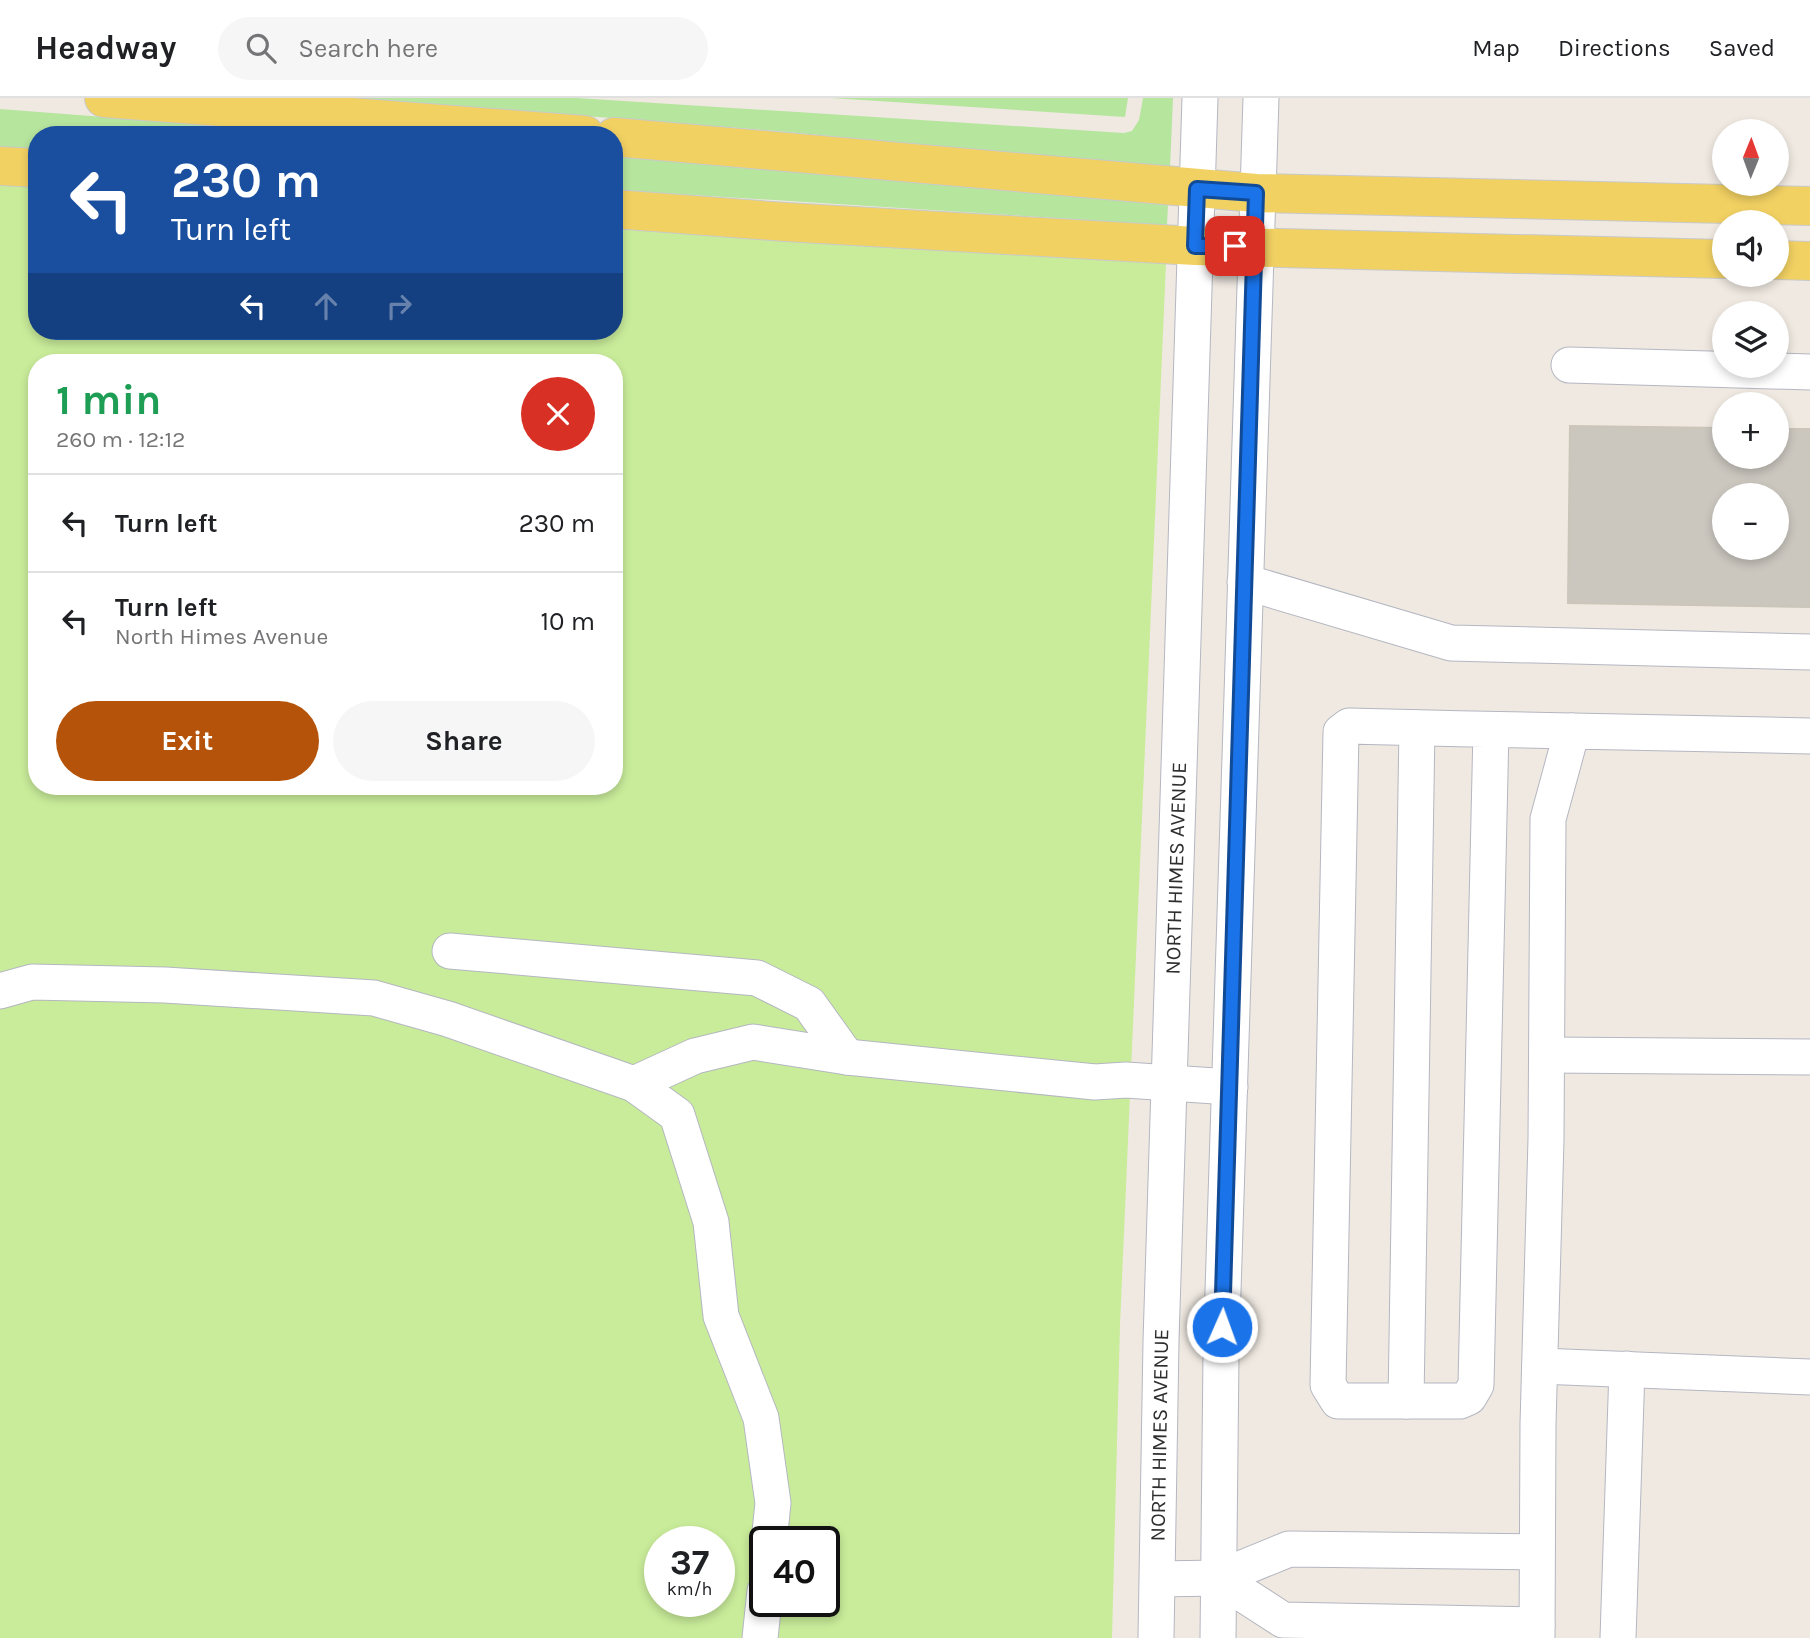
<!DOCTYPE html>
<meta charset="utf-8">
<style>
:root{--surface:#fff;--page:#f6f6f6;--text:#202124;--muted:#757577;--line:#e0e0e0;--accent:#b45309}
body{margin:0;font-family:Karla,sans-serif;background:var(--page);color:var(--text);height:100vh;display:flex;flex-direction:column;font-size:26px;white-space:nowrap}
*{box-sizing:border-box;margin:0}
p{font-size:23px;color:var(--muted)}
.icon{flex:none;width:38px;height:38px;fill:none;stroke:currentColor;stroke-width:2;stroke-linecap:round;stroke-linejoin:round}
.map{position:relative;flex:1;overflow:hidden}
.side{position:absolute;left:28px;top:256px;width:595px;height:441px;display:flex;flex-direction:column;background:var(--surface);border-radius:28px;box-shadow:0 4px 10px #0003}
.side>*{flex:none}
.top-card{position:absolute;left:28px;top:28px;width:595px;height:214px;border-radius:28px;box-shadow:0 4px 10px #0003;background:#1a4fa0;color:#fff;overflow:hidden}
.needle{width:46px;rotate:1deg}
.buttons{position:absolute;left:1712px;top:21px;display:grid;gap:14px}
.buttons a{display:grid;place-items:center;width:77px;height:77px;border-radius:50%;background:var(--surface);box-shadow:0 4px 10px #0003;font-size:35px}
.speed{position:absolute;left:644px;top:1428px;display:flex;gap:14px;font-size:35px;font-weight:700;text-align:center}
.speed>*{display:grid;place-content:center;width:91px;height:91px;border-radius:50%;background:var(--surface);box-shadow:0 4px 10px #0003;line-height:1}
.speed small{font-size:18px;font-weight:400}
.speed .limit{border:4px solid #111;border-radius:10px;background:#fff;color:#111}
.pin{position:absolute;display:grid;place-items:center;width:60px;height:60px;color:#fff;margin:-30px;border-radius:14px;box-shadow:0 4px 10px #0006}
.me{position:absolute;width:77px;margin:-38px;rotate:2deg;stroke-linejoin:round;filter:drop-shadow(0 0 5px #0008)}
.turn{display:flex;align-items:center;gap:24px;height:147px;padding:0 28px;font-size:32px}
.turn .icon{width:91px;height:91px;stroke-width:2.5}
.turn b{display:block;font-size:49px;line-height:60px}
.lanes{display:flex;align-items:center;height:66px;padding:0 28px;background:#0003;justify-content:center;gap:35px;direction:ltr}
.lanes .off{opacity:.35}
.round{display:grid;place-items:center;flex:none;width:74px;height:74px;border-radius:37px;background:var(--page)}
.head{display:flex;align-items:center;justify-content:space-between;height:119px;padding:0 28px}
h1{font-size:42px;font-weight:700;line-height:52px;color:#1e9e55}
.action{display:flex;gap:14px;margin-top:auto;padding:14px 28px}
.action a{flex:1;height:80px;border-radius:42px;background:var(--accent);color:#fff;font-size:28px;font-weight:700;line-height:80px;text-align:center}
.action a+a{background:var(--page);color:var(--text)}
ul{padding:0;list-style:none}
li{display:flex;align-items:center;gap:21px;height:98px;padding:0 28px;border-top:2px solid var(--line)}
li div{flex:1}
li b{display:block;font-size:26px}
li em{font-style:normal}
header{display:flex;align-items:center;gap:42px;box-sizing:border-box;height:98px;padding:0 35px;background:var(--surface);border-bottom:2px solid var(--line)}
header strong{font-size:33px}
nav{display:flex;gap:38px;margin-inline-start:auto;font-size:24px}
.search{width:490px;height:63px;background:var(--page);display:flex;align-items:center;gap:18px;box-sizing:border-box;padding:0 24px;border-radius:38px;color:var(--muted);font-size:26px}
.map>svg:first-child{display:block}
.green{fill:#b6e59e}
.pitch{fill:#c9ec9a;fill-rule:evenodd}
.building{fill:#cbc7bf;stroke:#cbc5ba;stroke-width:2;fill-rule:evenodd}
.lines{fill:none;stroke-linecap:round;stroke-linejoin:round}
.minor-casing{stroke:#b4b7c1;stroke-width:37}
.major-casing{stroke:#c9c9c9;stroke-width:40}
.minor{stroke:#fff;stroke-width:35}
.major{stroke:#f2d163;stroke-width:38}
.route-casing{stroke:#114b97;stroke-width:18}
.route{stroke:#1a73e8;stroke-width:12}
.labels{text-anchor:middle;stroke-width:5;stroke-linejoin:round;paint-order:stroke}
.street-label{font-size:21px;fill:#2e2e2e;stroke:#fff}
</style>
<header>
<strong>Headway</strong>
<div class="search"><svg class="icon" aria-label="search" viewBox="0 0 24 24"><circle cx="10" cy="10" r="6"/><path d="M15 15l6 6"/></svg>Search here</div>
<nav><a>Map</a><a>Directions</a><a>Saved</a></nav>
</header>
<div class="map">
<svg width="1810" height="1540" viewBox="0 0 1810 1540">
<rect width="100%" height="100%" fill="#efe9e1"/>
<g class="green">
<path d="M352 0H577L1124 35 1132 33 1139 22 1143 0H1173L1170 70 777 33Z"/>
<path d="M831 0H1128L1125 19Z"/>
<path d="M0 11 339 37H37V51L0 49Z"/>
<path d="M614 58 1168 107 1167 127 614 92Z"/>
</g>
<path class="pitch" d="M0 86 37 89V233H614V129L1166 165 1120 1227 1112 1540H0ZM37 264H614V688H37ZM660 1444H719V1503H660ZM765 1444H824V1503H765Z"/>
<path class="building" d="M1570 328 1724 330V359H1776V331H1810V509L1568 505ZM1724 397H1776V450H1724Z"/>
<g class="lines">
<defs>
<g id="minor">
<path d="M1569 267 1810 274"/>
<path d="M1245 484 1451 545 1810 554"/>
<path d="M1491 632 1476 1287 1469 1299 1460 1303H1338L1328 1287 1341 634 1349 628C1423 630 1498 632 1572 633"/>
<path d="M450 853 757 880 809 906 847 959 753 944 695 958 634 986"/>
<path d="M0 893 32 884 165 887 374 900 448 921 634 986 677 1017 711 1124 721 1218 761 1320 773 1405 769 1444"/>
<path d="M1547 957 1810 959"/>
<path d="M847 959 1095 984 1126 982 1230 989"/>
<path d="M1540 1268 1810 1279"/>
<path d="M1406 1303 1417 630"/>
<path d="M1218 1480 1283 1522 1537 1527"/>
<path d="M1158 1481 1218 1480 1289 1451 1537 1454"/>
<path d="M760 1540 765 1493"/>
<path id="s1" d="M1156 1540 1161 1243 1200 0"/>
<path d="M1218 1540 1221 1256 1261 0"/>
<path d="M1537 1540 1538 1326 1546 1041 1548 721 1572 633 1810 638"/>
<path d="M1618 1540 1627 1271"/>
</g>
<g id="major">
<path d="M104 0 585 37"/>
<path d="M614 39 1256 95 1810 108"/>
<path d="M0 68 37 70"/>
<path d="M614 111 786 124 1195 148 1724 161"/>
<path d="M1776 162 1810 163"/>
</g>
</defs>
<use href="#minor" class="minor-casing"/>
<use href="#major" class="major-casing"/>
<use href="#minor" class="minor"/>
<use href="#major" class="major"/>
</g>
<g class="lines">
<defs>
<path id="route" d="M1222 1229 1256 95 1197 91 1195 148H1235"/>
</defs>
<use href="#route" class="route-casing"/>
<use href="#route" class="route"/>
</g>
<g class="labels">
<g class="street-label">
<text dy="7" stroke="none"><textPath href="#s1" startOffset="770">NORTH HIMES AVENUE</textPath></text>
<text dy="7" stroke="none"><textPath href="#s1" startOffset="203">NORTH HIMES AVENUE</textPath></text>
</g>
</g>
</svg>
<div class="buttons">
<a><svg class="needle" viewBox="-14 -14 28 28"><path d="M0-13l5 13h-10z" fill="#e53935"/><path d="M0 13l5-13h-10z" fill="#757577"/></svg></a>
<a><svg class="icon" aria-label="sound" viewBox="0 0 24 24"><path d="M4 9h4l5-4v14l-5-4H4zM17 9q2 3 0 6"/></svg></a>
<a><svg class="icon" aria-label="layers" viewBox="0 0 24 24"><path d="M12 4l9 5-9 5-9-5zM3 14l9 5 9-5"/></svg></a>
<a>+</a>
<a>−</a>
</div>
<div class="speed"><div>37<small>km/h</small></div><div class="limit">40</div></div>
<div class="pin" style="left:1235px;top:148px;background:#d93025"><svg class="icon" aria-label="arrive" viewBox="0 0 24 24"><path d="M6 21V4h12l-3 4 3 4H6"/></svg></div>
<svg class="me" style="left:1222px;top:1229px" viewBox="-20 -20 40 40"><circle r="17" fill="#1a73e8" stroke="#fff" stroke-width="3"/><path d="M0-11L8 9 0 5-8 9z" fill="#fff"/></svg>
<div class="top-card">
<div class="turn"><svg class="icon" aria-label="left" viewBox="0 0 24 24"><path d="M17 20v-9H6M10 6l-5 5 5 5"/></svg><div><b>230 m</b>Turn left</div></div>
<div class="lanes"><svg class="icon" aria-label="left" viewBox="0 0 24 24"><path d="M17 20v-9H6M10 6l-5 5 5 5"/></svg><svg class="icon off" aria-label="ahead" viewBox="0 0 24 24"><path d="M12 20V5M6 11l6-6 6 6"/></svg><svg class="icon off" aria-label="right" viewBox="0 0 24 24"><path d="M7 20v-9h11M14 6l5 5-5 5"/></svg></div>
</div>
<section class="side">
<div class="head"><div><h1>1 min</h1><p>260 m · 12:12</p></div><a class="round" style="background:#d93025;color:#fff"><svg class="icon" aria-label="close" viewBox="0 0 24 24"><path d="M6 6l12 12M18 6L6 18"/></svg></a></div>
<ul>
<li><svg class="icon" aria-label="left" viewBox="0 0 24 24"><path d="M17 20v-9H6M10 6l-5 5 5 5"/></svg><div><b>Turn left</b></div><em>230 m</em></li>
<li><svg class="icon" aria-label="left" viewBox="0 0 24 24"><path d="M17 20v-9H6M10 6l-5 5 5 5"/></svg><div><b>Turn left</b><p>North Himes Avenue</p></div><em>10 m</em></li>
</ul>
<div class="action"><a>Exit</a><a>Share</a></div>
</section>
</div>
